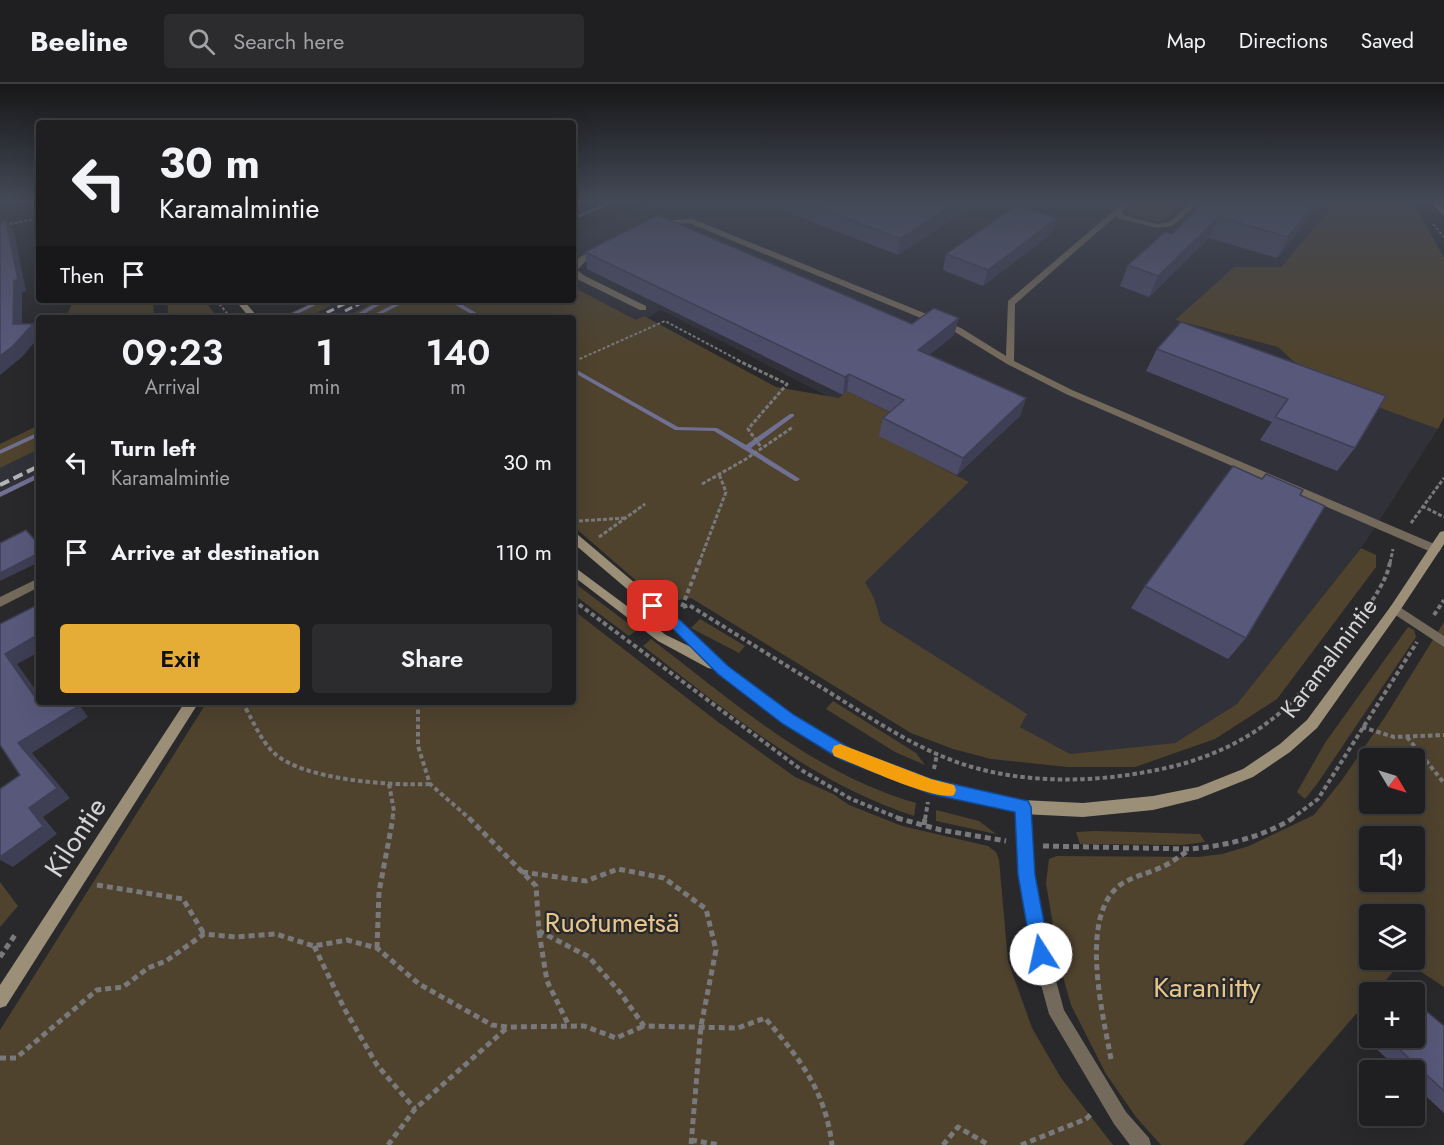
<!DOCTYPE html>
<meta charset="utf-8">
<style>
:root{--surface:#1f1f21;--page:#2c2c2e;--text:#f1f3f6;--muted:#a1a2a5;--line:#3c3d3f;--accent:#e5ad35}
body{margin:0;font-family:Jost,sans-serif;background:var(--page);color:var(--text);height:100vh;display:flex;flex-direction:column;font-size:22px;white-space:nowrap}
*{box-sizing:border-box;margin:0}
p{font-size:20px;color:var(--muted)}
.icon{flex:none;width:33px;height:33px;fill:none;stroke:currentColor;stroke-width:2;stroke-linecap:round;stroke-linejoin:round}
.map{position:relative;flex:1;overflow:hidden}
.drawer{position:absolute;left:36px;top:231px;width:540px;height:390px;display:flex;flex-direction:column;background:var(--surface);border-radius:6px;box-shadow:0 6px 24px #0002,0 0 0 2px var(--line)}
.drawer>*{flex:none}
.top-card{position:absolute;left:36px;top:36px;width:540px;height:183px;border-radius:6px;box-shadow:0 6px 24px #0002,0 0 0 2px var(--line);background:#1f1f21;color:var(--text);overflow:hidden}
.needle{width:39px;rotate:128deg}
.tools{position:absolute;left:1359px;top:664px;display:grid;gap:12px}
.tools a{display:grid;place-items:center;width:66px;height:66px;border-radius:6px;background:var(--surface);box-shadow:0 6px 24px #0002,0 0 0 2px var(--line);font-size:30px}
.pin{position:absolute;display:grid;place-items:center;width:51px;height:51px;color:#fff;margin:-26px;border-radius:12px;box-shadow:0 3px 9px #0006}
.me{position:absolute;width:66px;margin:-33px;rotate:350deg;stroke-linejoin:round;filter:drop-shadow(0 0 4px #0008)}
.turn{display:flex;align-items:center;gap:21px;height:126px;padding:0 24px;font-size:27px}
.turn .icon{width:78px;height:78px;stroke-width:2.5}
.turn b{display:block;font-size:42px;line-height:51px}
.then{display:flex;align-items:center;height:57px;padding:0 24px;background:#0003;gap:12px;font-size:22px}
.eta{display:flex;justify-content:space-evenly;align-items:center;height:102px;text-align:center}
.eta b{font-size:36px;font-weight:600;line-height:42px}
.cta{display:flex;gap:12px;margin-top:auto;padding:12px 24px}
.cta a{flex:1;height:69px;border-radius:6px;background:var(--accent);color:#111;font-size:24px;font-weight:600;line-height:69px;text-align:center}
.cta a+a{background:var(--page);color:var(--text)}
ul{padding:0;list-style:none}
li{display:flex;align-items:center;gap:18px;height:90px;padding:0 24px}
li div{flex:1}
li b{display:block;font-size:22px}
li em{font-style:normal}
header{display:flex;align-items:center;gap:36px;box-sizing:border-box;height:84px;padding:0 30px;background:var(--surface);border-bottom:2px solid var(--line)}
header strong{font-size:28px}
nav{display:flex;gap:33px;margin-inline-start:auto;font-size:21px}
.search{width:420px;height:54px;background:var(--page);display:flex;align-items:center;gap:15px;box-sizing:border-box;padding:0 21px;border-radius:6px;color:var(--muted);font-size:22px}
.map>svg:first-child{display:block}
.built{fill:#31313a}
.green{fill:#4f432e;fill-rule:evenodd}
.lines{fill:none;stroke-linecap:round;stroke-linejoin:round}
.stream{fill:#707093;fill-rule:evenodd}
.path-far3{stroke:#79797c;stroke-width:2;stroke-dasharray:3 2;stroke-linecap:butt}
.path-far2{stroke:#79797c;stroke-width:3;stroke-dasharray:4 2;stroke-linecap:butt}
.path-far1{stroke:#79797c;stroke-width:4;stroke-dasharray:4.5 3;stroke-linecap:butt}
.path{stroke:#79797c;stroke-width:5;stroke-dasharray:6 4;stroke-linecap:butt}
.lane{fill:#736a5c;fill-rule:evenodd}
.street{fill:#736a5c;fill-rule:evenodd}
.secondary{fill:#9c8f78;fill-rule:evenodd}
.rail-far1{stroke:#b5b5b8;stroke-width:3;stroke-dasharray:8 4;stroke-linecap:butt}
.rail{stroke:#b5b5b8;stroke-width:4;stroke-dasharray:10 5;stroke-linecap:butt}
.wall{fill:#4c4c69}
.shaded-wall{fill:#3e3e55}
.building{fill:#58587a;stroke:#3e3e55;stroke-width:1.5}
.route{fill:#1a73e8;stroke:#114b97;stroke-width:1.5}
.slow{fill:#f59e0b}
.labels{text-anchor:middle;stroke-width:4.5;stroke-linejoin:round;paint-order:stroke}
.street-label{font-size:24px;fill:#d4d4d7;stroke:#29292c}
.near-street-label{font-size:28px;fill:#d4d4d7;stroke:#29292c}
.near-park-label{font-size:28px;fill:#e7c68b;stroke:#29292c}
</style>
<header>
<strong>Beeline</strong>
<div class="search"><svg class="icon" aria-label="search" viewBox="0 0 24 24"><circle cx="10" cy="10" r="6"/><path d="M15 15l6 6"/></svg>Search here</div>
<nav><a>Map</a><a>Directions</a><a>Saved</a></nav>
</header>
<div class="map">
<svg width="1444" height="1061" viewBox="0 0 1444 1061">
<rect width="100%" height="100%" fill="#29292c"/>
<g class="built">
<path d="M644 118H1336L1281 183H1234L1175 236 1278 263 1320 302 1438 345 1366 457 1237 620 1175 659 1070 670 1020 643 876 542 858 497 833 315 661 226 638 239 573 206V154Z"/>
<path d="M342 216H379L343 234H306Z"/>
<path d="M39 365V388L0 408V384Z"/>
</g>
<g class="green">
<path d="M1138 118H1182L1160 139 1126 128Z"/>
<path d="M1336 118H1409L1421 132 1444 174V333L1438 345 1320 302 1278 263 1175 236 1234 183H1281Z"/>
<path d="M573 203 636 236 644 232 776 303 839 314 847 307 901 334 880 352 969 398 865 498 874 514 881 538 1027 630 1020 643 1070 670 1175 659 1237 620 1361 464 1376 471V483L1277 615 1215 655 1135 683H1068L991 675 953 665 911 649 691 514 662 519 573 442V234H343L379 216H573Z"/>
<path d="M74 216H153L154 234H65Z"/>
<path d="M167 216H205L217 234H169Z"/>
<path d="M318 216H342L306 234H279Z"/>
<path d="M39 341V365L0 384V360Z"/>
<path d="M573 498 637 546 629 552 573 510Z"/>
<path d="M573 526 718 638 795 693 833 710 849 721 902 742 988 762 996 768 999 776 1008 877 1032 944 1061 994 1113 1061H0V946L207 618H573Z"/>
<path d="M700 535 745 562 739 569 691 544Z"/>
<path d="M1444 538V903L1403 876 1375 909H1370L1369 915 1243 1061H1161L1136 1033 1106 990 1071 921 1060 882 1046 799 1049 775 1057 772 1198 773 1222 770 1249 762 1314 731 1342 696 1385 633ZM1370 675H1414V720H1370ZM1370 753H1414V798H1370ZM1370 831H1414V876H1370Z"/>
<path d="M1408 543 1414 546 1416 553 1317 700 1305 715 1297 708 1325 659Z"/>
<path d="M651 555C734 618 814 690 916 719L914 732C810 698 728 628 643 562Z"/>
<path d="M833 617 916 669 925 681 895 668 826 625Z"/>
<path d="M936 726 979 737 996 750 936 737Z"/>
<path d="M1095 747 1200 750 1205 758 1182 761 1080 760 1076 748Z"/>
<path d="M0 798 18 822 0 843Z"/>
</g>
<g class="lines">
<g class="stream">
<path d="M576 118H581L573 122V119Z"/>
<path d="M609 118H614L573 136V133Z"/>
<path d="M319 216H326L289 234H282Z"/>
<path d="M381 216H388L357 234H350Z"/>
<path d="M402 216H409L374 234H367Z"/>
<path d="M447 216H454L485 234H478Z"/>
<path d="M573 284 678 343 717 344 746 361 790 330H794V332L751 364 800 395 797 397H795L714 347 675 346 573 288Z"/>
<path d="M39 348V352L0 370V366Z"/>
<path d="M39 389V394L0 413V408Z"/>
</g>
<g class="path-far3">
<path d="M1433 140 1444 153"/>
<path d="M0 142 39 134"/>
<path d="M216 216 231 234"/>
<path d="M575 277 665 237 740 277"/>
</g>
<g class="path-far2">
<path d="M737 276 787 300 748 345 761 363"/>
<path d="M573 278 578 276"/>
<path d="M702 400 746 375 793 343"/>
<path d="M1422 422 1444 433"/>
<path d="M579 437 625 434"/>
<path d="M1411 439 1444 394"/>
<path d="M599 453 645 420"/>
<path d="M699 479 726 408 719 390"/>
<path d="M1390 479 1393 465"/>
</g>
<g class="path-far1">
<path d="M573 516 803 687 851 715 901 735"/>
<path d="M682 523 700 477"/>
<path d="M683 523 689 521C737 551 784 580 832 610 877 638 921 668 972 683 1035 701 1103 698 1166 684 1225 671 1280 640 1315 590 1335 563 1387 508 1390 477"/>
<path d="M1434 531 1444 516"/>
<path d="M242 618C252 634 260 656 274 669 303 696 391 702 430 700"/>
<path d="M418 618V662L430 700 470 735"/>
<path d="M1362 643 1394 653 1444 651"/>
<path d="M1407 653 1444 699"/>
<path d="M934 685 937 670"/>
<path d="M389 700 394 727 392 735"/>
<path d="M925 735 928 718"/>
<path d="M1291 735 1318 715 1417 558"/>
</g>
<g class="path">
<path d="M469 734 536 802 539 847 589 873 619 907 644 942 738 944 765 934C800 975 825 1006 832 1061"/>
<path d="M897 734 941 746 1006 757"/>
<path d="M924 741 925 734"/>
<path d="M1043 762 1190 765C1224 762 1264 753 1293 734"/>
<path d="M522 788 586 797 618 785 664 794 706 825 716 866 701 942 691 1061"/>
<path d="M97 801 183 815 204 850"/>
<path d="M539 848 547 897 569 942"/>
<path d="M314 862 344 924 377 981 415 1025"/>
<path d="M377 864 379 808 393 734"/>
<path d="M0 873 15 851"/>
<path d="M0 974H16L97 906 123 903 148 884 166 877 204 850 236 853 276 850 314 862 347 856 377 864 419 900 492 941 508 943 584 942 616 954 644 942"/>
<path d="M1111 975C1103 931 1077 828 1123 799 1135 792 1149 789 1162 783 1171 779 1180 772 1189 766"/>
<path d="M691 1056 719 1061"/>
<path d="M388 1061 415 1025 508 943"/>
<path d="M943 1061 958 1043 989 1061"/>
<path d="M1021 1061 1086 1035 1092 1029"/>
</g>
<g class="lane">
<path d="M1124 118H1132L1122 127 1124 131 1157 140 1170 138 1191 118H1199L1172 142 1157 144 1118 134 1117 131 1015 220 1014 277 1072 306 1439 462 1441 465 1439 468H1431L1066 310 1007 280 955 248 689 139 660 141 656 139 660 137 693 135 961 244 1006 272 1008 217Z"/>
<path d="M595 165 602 167 586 177 577 186 585 192 646 222V226H640L579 196 573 190V181L580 173Z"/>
</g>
<g class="street">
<path d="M39 494V503L0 523V513Z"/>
<path d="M1395 520 1444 552V563L1391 528 1389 525 1391 522Z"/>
<path d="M1022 716 1027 718 1029 723 1035 791 1049 871 1064 926 1126 1028 1149 1054 1151 1061H1130L1114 1040 1049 930 1033 871 1019 791 1015 723 1017 718Z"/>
</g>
<g class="secondary">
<path d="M1431 118H1438L1444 125V132Z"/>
<path d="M235 216H243L259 234H250Z"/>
<path d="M1444 447V460L1399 528 1317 644 1290 668 1253 693 1198 715 1153 726 1083 733 1022 730 931 708 840 674 783 639 713 585 708 584 658 557 573 492V482L666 551 693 564 673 544 573 459V449L577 450 681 538 727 582 793 631 850 666 931 696 1022 716 1083 719 1153 712 1198 703 1243 685 1280 660 1307 636 1391 522 1440 448Z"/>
<path d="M185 618H199L6 922 0 924V901Z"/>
</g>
<g class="rail-far1">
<path d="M345 227 367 216"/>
<path d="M316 234 352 216"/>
</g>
<path class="rail" d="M0 401 39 382"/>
</g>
<g class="wall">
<path d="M761 118H974L973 122 898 171Z"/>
<path d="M1204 118H1320L1277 174 1209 154 1149 213 1120 202 1128 181 1172 150Z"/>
<path d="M1052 149 983 202 943 186 946 170Z"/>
<path d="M585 168 912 240 954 251 929 271 1026 314 1020 332 957 391 879 352 883 334 890 328 847 307 843 311 587 185Z"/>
<path d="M1181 238 1355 364 1337 387 1260 356 1272 338 1146 287 1157 265Z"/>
<path d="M1300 411 1246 554 1228 575 1131 524 1145 502Z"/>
<path d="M1425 926 1444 942V1029L1414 1001V987H1400L1367 956 1370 954H1414V930Z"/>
</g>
<g class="shaded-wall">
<path d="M0 118H29L0 121Z"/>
<path d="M958 118H974L973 122 898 171 900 155Z"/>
<path d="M1316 118H1320L1277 174 1288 153Z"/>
<path d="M1219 133 1209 154 1149 213 1158 192Z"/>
<path d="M1057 134 1052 149 983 202 988 186Z"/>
<path d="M6 137 14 148 26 207 22 208V252L13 240Z"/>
<path d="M959 234 954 251 914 283 918 266Z"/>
<path d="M33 240 39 248V253L22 273 0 291V272Z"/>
<path d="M849 290 847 307 843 311 845 293Z"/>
<path d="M1026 314 1020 332 957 391 963 374Z"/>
<path d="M39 469V478L0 497V489Z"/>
<path d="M39 550V568L17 580 39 611V617L5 570Z"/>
<path d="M73 618H77L88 633 32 669 70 714 43 733 57 750 13 783 0 776V773L29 724 18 659Z"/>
</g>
<g class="building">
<path d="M804 118H958L900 155Z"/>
<path d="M1204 118H1316L1288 153 1219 133 1158 192 1128 181 1165 148 1172 150Z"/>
<path d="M1017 121 1057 134 988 186 946 170Z"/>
<path d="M658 131 912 240 934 224 959 234 918 266 1026 314 963 374 883 334 904 316 849 290 845 293 585 168Z"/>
<path d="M6 137 18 195 14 197 13 240H33L13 262 0 272V139Z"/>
<path d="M1181 238 1386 312 1355 364 1275 333 1288 315 1157 265Z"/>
<path d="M1233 382 1262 395 1266 390 1303 406 1300 411 1325 422 1246 554 1145 502Z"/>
<path d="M26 446 39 461V469L0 489V459Z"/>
<path d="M39 520V550L5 570 37 616 39 615V618H73L77 623 18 659 57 704 29 724 43 742 0 773V705L20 691 0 661V540Z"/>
<path d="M1425 926 1444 942V1007L1387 954H1414V935L1416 937Z"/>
</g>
<linearGradient id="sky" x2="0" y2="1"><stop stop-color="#171718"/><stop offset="0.44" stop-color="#434956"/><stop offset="1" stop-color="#434956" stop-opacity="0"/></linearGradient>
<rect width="1444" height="266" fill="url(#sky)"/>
<path class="route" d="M653 516 681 537 728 582 794 631 851 665 931 695 1028 717 1031 723 1035 791 1050 870 1047 877 1041 880 1034 877 1032 870 1018 791 1015 728 931 710 840 675 783 640 718 590 672 544 648 525 646 522 648 518Z"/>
<path class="slow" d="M840 660 931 695 954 701 956 706 954 711C937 718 855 680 834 672L832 667 834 662Z"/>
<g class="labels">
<g class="street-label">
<text transform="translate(1329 574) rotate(-53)" y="8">Karamalmintie</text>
</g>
<g class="near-street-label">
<text transform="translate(75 753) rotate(-57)" y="10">Kilontie</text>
</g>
<g class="near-park-label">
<text x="612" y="848">Ruotumetsä</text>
<text x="1207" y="913">Karaniitty</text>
</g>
</g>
</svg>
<div class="tools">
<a><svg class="needle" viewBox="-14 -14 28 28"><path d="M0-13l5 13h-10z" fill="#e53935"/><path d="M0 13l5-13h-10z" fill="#a1a2a5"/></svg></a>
<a><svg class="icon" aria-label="sound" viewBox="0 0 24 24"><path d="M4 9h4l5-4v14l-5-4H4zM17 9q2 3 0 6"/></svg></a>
<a><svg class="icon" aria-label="layers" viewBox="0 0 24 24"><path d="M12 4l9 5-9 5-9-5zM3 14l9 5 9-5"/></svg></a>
<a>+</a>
<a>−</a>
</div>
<div class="pin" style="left:653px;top:522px;background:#d93025"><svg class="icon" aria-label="arrive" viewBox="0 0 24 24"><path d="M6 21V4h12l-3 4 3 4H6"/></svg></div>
<svg class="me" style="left:1041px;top:870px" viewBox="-20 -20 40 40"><circle r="19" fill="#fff"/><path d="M0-13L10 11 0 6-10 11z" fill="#1a73e8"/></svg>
<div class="top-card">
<div class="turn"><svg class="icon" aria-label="left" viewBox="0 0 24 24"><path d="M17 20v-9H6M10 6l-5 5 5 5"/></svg><div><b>30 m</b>Karamalmintie</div></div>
<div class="then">Then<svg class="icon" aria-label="arrive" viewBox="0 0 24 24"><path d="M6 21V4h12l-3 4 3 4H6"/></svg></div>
</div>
<section class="drawer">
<div class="eta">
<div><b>09:23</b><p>Arrival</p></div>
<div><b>1</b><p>min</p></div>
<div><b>140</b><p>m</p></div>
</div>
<ul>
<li><svg class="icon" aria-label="left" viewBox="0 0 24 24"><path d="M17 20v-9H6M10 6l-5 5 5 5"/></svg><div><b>Turn left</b><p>Karamalmintie</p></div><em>30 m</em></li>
<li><svg class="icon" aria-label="arrive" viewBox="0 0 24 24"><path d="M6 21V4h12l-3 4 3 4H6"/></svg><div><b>Arrive at destination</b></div><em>110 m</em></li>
</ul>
<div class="cta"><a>Exit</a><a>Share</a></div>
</section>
</div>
